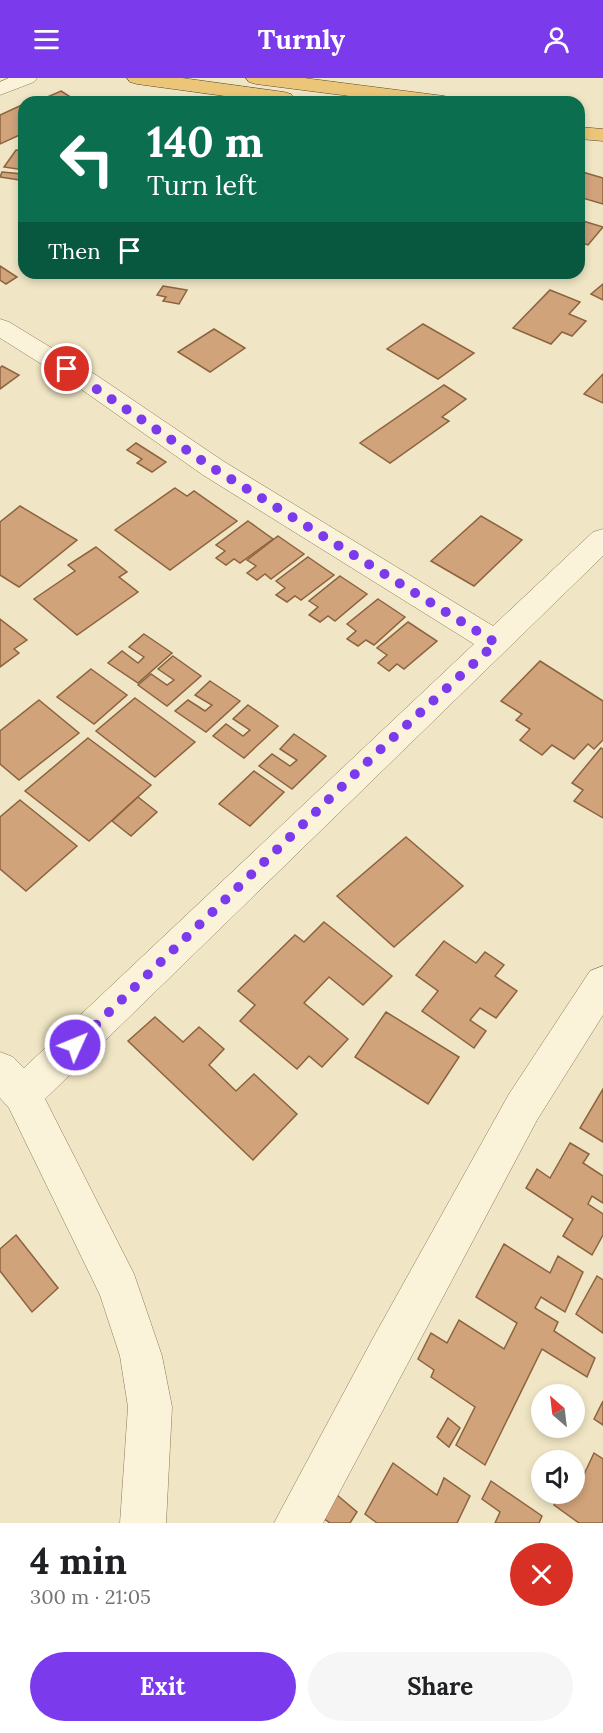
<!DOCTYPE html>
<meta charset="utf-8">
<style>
:root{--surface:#fff;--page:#f6f6f6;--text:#202124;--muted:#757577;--accent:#7c3aed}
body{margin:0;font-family:Lora,serif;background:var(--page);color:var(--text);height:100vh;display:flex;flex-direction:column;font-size:22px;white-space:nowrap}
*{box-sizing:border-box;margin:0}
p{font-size:20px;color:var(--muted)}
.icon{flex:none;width:33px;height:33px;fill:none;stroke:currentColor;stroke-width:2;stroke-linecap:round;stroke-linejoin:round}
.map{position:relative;height:1445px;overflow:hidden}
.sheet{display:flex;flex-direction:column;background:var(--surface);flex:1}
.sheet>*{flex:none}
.guide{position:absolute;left:18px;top:18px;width:567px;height:183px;border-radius:18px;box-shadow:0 3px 9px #0003;background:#0b6e4f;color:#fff;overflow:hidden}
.needle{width:39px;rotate:332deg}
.tools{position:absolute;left:531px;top:1306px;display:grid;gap:12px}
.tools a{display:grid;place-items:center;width:54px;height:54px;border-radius:50%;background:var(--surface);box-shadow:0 3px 9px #0003;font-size:30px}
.pin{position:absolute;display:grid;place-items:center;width:51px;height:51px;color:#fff;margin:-26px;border:3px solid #fff;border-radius:50%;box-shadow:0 2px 6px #0007}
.me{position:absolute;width:66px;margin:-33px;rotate:46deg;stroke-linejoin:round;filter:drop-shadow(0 0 4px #0008)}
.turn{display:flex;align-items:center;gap:21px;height:126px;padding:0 30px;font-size:27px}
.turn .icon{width:78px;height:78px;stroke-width:2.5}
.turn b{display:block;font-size:42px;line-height:51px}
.then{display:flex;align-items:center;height:57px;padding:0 30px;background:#0003;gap:12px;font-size:22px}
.round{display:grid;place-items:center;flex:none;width:63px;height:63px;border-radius:32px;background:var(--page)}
.overview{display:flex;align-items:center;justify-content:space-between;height:102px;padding:0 30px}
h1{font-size:36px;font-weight:700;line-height:45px}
.cta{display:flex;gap:12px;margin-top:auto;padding:12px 30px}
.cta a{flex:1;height:69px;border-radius:36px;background:var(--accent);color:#fff;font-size:24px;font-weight:700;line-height:69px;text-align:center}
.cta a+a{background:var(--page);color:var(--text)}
header{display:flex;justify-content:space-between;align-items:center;height:78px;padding:0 30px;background:var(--accent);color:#fff;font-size:27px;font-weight:700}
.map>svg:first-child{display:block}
.building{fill:#d0a37a;stroke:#8d633f;stroke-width:1.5}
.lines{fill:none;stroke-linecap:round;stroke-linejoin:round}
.minor-casing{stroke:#8d785a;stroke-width:1}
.tertiary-casing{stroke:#8d785a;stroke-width:1}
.trunk-casing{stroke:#5b462e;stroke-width:1}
.minor{fill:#faf3d9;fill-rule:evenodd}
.tertiary{fill:#faf3d9;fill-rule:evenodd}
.trunk{fill:#ecc678;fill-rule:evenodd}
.route{stroke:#7c3aed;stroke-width:10;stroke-dasharray:0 18}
</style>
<header><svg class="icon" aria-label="menu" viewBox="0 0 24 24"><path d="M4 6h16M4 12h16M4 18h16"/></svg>Turnly<svg class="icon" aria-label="person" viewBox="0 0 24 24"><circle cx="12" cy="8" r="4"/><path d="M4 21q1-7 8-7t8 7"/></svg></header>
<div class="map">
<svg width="603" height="1445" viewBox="0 0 603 1445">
<rect width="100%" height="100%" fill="#f0e6c5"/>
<g class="building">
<path d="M61 13 77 23 55 24 47 19Z"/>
<path d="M24 26V55L0 66V37Z"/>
<path d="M16 72 24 73V92L4 89Z"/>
<path d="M579 93 603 100V126L579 119Z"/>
<path d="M2 94 22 96 19 102 0 99Z"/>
<path d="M583 143 603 149 588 167 579 164V147Z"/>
<path d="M0 188 17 199 6 206 0 202Z"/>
<path d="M603 206V222L591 216Z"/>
<path d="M163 208 187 212 179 226 163 223 166 219 157 217Z"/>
<path d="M550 212 580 224 569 236 586 243 572 258 562 254 551 266 513 250Z"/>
<path d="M423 246 474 275 438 301 387 271Z"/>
<path d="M214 251 245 270 210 294 178 274Z"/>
<path d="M2 288 19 297 0 311V290Z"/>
<path d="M603 296V325L584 316Z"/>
<path d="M444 307 466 321 442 339 449 343 390 385 360 365Z"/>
<path d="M136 365 166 384 152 394 137 385 142 381 127 372Z"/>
<path d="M175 410 187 418 194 413 237 443 170 492 115 452Z"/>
<path d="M20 428 77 462 19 509 0 497V444Z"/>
<path d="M481 438 522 462 474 508 431 483Z"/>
<path d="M248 443 273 461 240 485 234 481 226 487 216 480 225 473 216 467Z"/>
<path d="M278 458 304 476 271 501 265 496 257 502 247 495 256 488 247 482Z"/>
<path d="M96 469 127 494 119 499 138 514 77 557 34 521 75 493 68 487Z"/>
<path d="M308 479 334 497 301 522 295 518 287 524 276 517 285 510 276 503Z"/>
<path d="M340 498 367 516 335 543 328 538 320 544 309 537 318 529 309 523Z"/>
<path d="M378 521 405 539 374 567 366 562 358 568 347 561 356 553 347 546Z"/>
<path d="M0 541 27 562 14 571 19 575 0 589Z"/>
<path d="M408 544 437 563 404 591 397 586 389 593 378 585 387 577 377 570Z"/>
<path d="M144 556 172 575 138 605 108 585 122 573 138 585 144 579 129 569Z"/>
<path d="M173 578 201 598 167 628 138 607 151 596 167 607 174 602 158 591Z"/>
<path d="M540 583 603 623V662L594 671 588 666 574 681 552 667 542 677 520 662 530 651 516 642 522 636 501 623Z"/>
<path d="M91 591 127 617 94 646 57 619Z"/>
<path d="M210 603 240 623 206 654 175 633 188 622 205 633 212 627 195 617Z"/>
<path d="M135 620 195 664 155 699 96 653Z"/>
<path d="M39 622 79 655 19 702 0 686V653Z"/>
<path d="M248 627 278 648 244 680 213 658 226 646 243 658 250 652 233 641Z"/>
<path d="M294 656 326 678 292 711 259 688 272 676 290 688 297 682 280 671Z"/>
<path d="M88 660 151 707 89 763 25 713Z"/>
<path d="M601 670 603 671V740L574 723 583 712 572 705Z"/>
<path d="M254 693 284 714 250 748 219 726Z"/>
<path d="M138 719 157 734 131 758 112 743Z"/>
<path d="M20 722 77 768 26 813 0 791V739Z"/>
<path d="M406 759 463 808 394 869 337 818Z"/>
<path d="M324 844 392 898 363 927 329 899 304 925 348 961 322 989 309 978 297 991 240 943 255 927 238 913 295 857 304 864Z"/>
<path d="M444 863 476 885 485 874 504 887 495 898 517 913 496 940 480 930 470 942 486 953 474 970 422 933 438 913 416 897Z"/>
<path d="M386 934 459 979 428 1026 355 979Z"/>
<path d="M155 939 183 964 199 949 224 971 209 987 236 1013 254 996 297 1036 253 1082 128 963Z"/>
<path d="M603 1011V1064L580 1050Z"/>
<path d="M570 1065 589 1076 583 1085 603 1098V1125L592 1118 588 1126 603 1136V1157L592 1177 563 1158 573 1141 526 1110 537 1091 550 1100Z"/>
<path d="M16 1157 58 1210 32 1234 0 1193V1171Z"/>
<path d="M504 1166 550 1195 558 1178 583 1194 565 1234 541 1219 535 1230 558 1244 554 1253 595 1280 587 1299 542 1271 485 1387 456 1367 475 1329 431 1299 434 1292 418 1281 431 1255 447 1265 459 1242 504 1271 517 1245 476 1219Z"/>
<path d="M597 1198 603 1202V1255L576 1236Z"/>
<path d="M603 1323V1347L594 1341Z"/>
<path d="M448 1340 460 1350 449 1369 437 1359Z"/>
<path d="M594 1375 603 1381V1445H579L554 1427 559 1416H574V1404L579 1407Z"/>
<path d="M393 1385 437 1417 444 1400 470 1418 457 1445H377L365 1436Z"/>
<path d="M491 1403 542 1438 539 1445H495L500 1434 482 1421Z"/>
<path d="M337 1417 357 1434 350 1445H330L323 1440Z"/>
</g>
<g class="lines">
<defs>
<g id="minor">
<path d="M0 241 9 244 96 297 223 383 493 548 593 454 603 451V478L45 1021 134 1196 162 1278 172 1329 166 1445H120L128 1329 120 1278 100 1217 9 1030 0 1020V974L13 979 24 990 474 566 203 397 78 309 0 260Z"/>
<path d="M603 888V937L537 1042 323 1445H274L372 1262 509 1016 590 893Z"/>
</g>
<path id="tertiary" d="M9 0H37L34 4 0 17V4Z"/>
<g id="trunk">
<path d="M127 0H182L284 14 291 16 294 20 292 24H268L137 6 130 4Z"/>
<path d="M246 0H304L444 18 451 20 454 24H396L256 6 249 4Z"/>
<path d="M579 49 603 51V63L579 61Z"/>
</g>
</defs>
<use href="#minor" class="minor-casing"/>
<use href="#tertiary" class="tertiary-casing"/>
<use href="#trunk" class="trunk-casing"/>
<use href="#minor" class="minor"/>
<use href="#tertiary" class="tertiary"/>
<use href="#trunk" class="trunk"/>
</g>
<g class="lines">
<path class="route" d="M67 291 213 390 496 565 385 667 75 967"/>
</g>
</svg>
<div class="tools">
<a><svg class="needle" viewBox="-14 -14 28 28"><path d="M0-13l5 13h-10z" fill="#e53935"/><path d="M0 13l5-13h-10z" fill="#757577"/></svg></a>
<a><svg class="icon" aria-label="sound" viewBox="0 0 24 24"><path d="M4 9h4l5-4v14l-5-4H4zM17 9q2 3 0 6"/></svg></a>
</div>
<div class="pin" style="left:67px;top:291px;background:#d93025"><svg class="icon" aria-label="arrive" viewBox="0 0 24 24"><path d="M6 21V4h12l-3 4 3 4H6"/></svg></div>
<svg class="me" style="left:75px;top:967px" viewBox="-20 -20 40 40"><circle r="17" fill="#7c3aed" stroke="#fff" stroke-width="3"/><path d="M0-11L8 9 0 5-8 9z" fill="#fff"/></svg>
<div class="guide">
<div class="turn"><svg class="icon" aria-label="left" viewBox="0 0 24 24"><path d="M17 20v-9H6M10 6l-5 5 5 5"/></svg><div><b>140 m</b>Turn left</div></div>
<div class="then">Then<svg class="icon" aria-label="arrive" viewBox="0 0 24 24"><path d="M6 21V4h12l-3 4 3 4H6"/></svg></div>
</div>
</div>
<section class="sheet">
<div class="overview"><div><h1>4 min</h1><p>300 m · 21:05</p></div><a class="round" style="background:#d93025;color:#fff"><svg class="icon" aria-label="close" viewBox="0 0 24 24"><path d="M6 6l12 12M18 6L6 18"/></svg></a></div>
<div class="cta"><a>Exit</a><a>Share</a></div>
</section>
